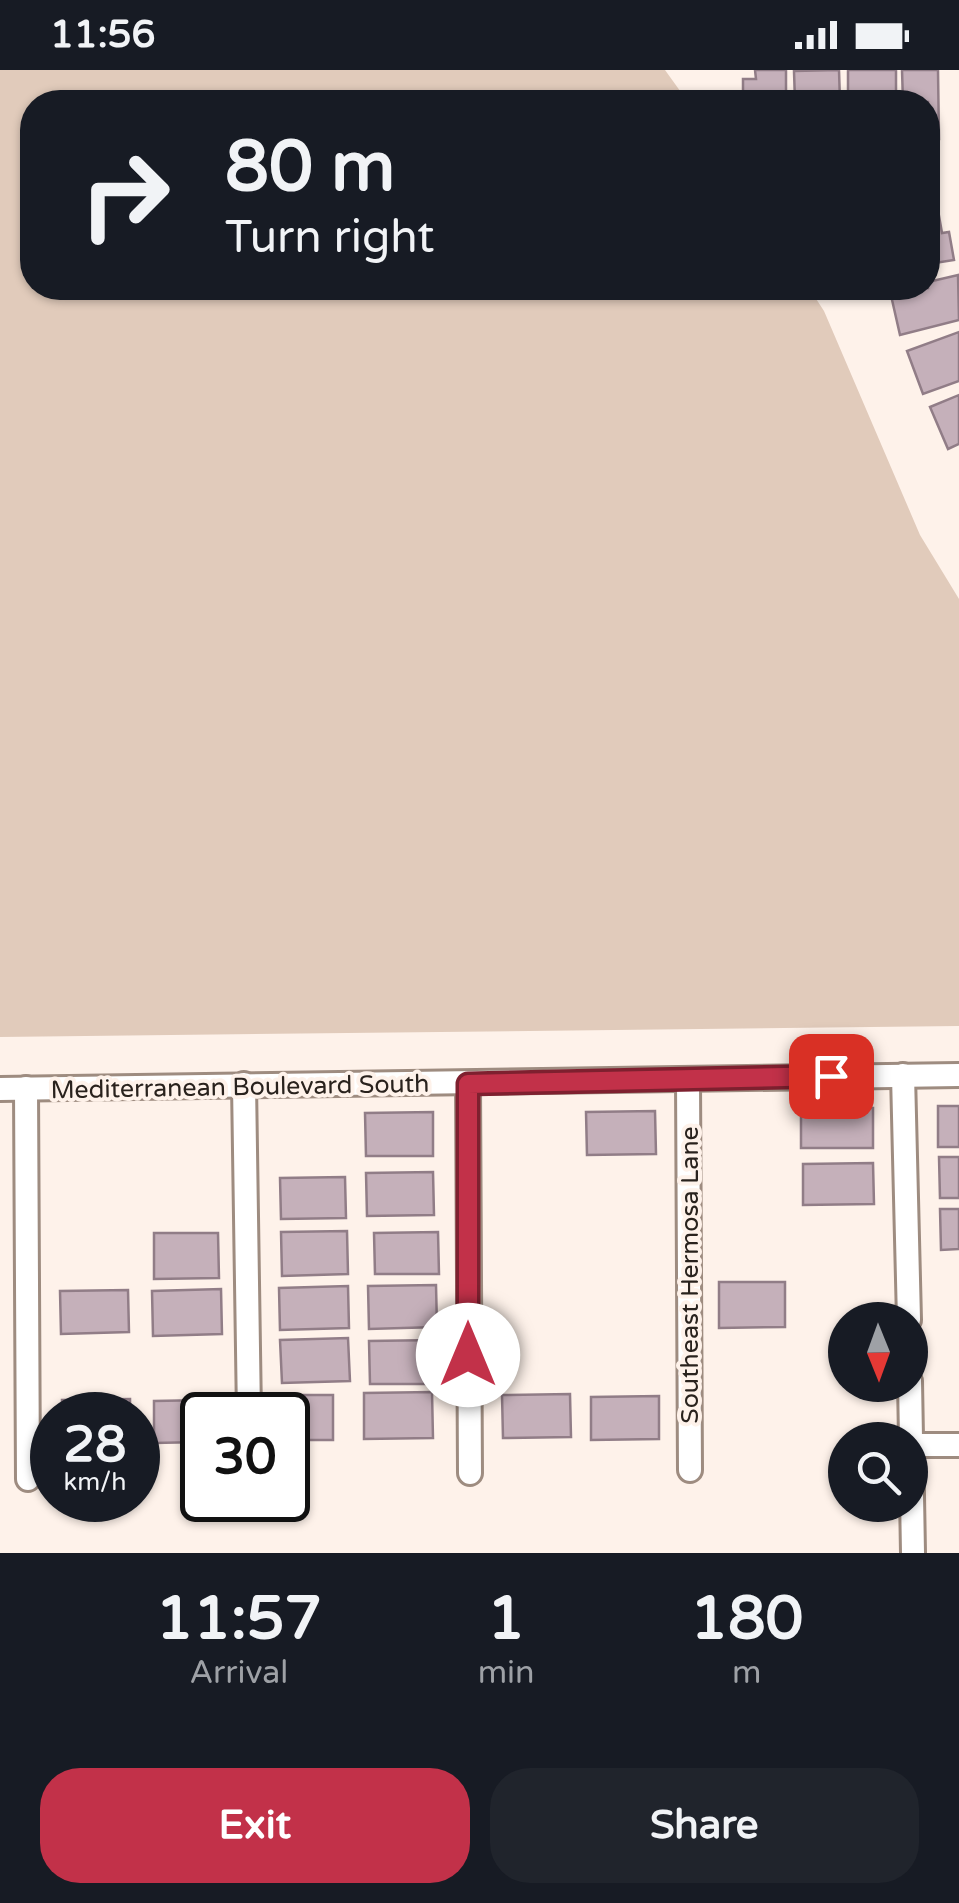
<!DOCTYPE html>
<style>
:root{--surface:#171b24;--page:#20242c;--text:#f1f3f6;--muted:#9ea1a6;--accent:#c23149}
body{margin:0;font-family:"Varela Round",sans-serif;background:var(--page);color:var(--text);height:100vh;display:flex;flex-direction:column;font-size:38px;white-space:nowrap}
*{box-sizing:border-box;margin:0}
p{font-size:32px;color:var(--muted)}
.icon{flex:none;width:55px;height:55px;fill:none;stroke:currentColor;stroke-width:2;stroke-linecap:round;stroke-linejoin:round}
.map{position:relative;height:1483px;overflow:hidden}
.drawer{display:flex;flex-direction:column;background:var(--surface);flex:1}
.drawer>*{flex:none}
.guide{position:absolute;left:20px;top:20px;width:920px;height:210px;border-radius:40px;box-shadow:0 2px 8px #0004;background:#171b24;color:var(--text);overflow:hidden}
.needle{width:65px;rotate:179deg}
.controls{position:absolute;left:828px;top:1232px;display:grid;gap:20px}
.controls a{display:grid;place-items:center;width:100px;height:100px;border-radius:50%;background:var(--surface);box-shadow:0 2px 8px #0004;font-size:50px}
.speed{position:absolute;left:30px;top:1322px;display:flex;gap:20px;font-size:50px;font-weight:700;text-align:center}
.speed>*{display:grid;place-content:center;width:130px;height:130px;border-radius:50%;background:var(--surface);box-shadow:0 2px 8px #0004;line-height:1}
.speed small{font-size:25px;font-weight:400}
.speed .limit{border:5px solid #111;border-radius:15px;background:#fff;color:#111}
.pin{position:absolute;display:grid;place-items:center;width:85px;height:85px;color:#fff;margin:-42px;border-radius:20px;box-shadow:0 5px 15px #0006}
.me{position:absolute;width:110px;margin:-55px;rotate:0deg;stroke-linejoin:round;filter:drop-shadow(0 0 8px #0008)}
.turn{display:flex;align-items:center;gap:35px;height:210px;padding:0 40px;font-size:45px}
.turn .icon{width:130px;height:130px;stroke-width:2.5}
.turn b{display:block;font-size:70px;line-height:85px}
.eta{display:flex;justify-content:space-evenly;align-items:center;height:170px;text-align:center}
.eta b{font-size:60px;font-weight:700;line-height:70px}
.primary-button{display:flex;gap:20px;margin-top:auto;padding:20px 40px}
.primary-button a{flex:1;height:115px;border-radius:40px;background:var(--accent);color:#fff;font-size:40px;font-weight:700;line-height:115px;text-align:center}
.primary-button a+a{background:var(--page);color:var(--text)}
.status{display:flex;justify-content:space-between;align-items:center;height:70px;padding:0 50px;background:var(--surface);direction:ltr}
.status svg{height:28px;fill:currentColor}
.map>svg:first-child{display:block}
.green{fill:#e1cbbb}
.building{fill:#c5b0ba;stroke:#917d87;stroke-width:2.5}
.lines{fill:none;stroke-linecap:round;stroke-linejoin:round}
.street-casing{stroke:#9e8c80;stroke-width:28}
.street{stroke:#fff;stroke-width:22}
.route-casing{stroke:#7e202f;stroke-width:25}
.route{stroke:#c23149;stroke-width:18}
.labels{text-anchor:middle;stroke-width:8;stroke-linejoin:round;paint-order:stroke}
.street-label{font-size:25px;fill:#29221d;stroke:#fef2ea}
</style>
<div class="status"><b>11:56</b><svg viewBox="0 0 49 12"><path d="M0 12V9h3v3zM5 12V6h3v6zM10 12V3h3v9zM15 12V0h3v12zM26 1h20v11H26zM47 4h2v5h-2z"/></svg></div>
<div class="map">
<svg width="959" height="1483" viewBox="0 0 959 1483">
<rect width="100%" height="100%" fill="#fef2ea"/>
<path class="green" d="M0 0H665L688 32H32V218H809L824 241 920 465 959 529V956L0 967Z"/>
<g class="building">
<path d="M755 0H786V32H743V9H756Z"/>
<path d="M839 0 840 32H795L794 1Z"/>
<rect x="848" y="0" width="48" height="32"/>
<path d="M902 0H938L939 69H928V32H903Z"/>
<path d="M939 146 942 163 949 162 954 190 928 194V148Z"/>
<path d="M958 205 959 250 900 265 890 221 928 218V212Z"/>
<path d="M959 262V311L923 324 907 281Z"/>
<path d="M959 325V374L948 379 930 337Z"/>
<rect x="938" y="1036" width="21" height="41"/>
<rect x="801" y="1038" width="72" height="40"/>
<path d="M655 1041 656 1084 587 1085 586 1042Z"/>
<path d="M433 1042V1086H366L365 1043Z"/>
<path d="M939 1087H959V1128H940Z"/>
<path d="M873 1093 874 1134 803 1135V1094Z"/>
<path d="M433 1102 434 1145 367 1146 366 1103Z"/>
<path d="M345 1107 346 1148 281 1149 280 1108Z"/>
<path d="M940 1139H959V1179L941 1180Z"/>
<path d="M347 1161 348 1204 282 1206 281 1162Z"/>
<path d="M438 1162 439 1204H375L374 1163Z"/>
<path d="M154 1163H218L219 1208 154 1209Z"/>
<path d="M719 1212H785V1257L719 1258Z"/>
<path d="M436 1215 437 1257 369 1259 368 1216Z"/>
<path d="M348 1216 349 1258 280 1260 279 1218Z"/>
<path d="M221 1219 222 1264 153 1266 152 1221Z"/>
<path d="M128 1220 129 1262 61 1264 60 1221Z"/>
<path d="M348 1268 350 1311 282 1313 280 1270Z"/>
<path d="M437 1270 438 1314H370L369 1271Z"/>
<path d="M432 1322 433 1368 364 1369V1323Z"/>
<path d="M570 1324 571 1367 503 1368 502 1325Z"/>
<path d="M286 1325H333V1370H288Z"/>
<path d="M659 1326V1369L591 1370V1327Z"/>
<path d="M130 1329V1345H62V1330Z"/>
<path d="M206 1330 202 1372 154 1373V1331Z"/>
</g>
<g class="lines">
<defs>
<g id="street">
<path d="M903 1005 909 1250"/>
<path d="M688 1009 690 1400"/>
<path d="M244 1014 249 1345"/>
<path d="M468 1014 470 1403"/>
<path d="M26 1018 28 1409"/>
<path d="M0 1019 959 1005"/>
<path d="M910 1311 913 1483"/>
<path d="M911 1375H959"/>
</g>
</defs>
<use href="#street" class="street-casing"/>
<use href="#street" class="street"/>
</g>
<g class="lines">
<defs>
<path id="route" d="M468 1285V1014L831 1006"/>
</defs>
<use href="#route" class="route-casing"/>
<use href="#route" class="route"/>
</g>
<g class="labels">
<g class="street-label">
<text transform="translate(240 1016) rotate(-1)" y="9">Mediterranean Boulevard South</text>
<text transform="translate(689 1205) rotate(-90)" y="9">Southeast Hermosa Lane</text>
</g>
</g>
</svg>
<div class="controls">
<a><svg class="needle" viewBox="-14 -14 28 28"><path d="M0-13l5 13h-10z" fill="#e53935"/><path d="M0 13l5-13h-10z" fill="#9ea1a6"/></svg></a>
<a><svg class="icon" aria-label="search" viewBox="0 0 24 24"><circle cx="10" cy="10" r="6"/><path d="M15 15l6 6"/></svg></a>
</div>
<div class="speed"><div>28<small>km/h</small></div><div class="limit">30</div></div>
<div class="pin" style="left:831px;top:1006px;background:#d93025"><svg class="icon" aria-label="arrive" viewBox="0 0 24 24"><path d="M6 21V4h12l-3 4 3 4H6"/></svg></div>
<svg class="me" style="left:468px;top:1285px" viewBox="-20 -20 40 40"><circle r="19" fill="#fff"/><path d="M0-13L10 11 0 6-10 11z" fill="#c23149"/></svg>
<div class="guide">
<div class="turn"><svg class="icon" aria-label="right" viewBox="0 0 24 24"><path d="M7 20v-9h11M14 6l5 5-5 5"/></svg><div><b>80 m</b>Turn right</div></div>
</div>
</div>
<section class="drawer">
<div class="eta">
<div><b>11:57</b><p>Arrival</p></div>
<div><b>1</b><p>min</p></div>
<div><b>180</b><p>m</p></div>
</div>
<div class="primary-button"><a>Exit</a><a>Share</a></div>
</section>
